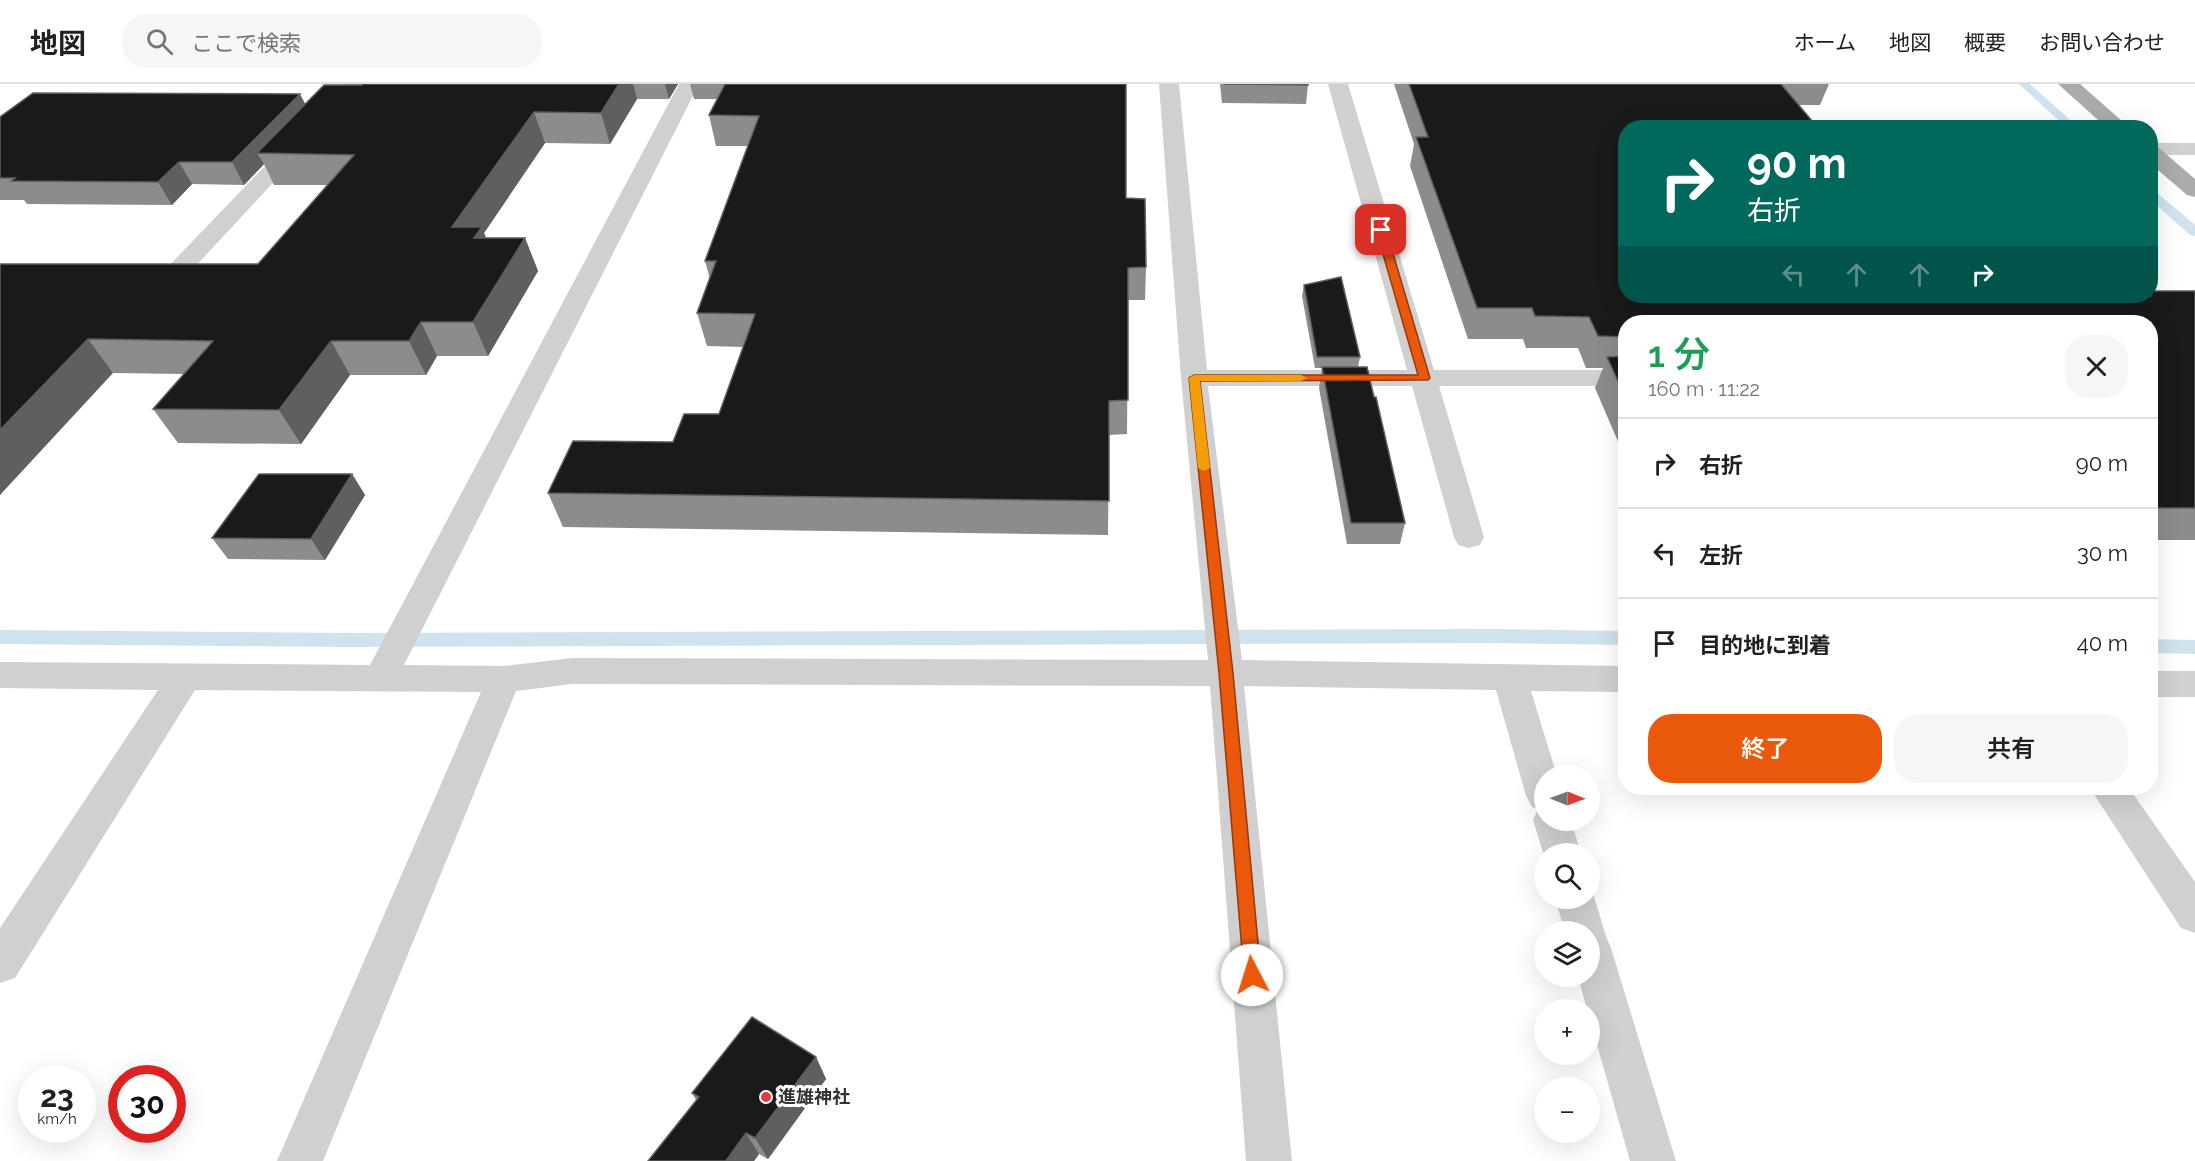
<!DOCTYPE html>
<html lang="ja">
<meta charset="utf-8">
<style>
:root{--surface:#fff;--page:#f6f6f6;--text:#202124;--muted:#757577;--line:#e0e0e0;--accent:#ea580c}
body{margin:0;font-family:Raleway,"Noto Sans JP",sans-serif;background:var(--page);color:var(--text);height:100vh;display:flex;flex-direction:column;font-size:22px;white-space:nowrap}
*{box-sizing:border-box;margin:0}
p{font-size:20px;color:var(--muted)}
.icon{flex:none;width:33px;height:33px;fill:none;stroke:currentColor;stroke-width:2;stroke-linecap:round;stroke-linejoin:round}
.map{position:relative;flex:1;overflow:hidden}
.details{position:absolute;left:1618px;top:231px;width:540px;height:480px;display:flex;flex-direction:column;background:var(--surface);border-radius:24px;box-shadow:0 6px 24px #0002}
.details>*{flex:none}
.top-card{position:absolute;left:1618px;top:36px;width:540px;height:183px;border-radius:24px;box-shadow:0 6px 24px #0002;background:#00695c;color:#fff;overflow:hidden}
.needle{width:39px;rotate:91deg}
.buttons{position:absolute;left:1534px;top:681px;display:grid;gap:12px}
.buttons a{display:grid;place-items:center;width:66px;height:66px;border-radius:50%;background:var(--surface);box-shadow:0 6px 24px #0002;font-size:30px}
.speed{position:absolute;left:18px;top:981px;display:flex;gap:12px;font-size:30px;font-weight:700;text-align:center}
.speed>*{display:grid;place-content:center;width:78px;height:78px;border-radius:50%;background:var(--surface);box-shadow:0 6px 24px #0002;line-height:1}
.speed small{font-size:15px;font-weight:400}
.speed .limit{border:9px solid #d22;background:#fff;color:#111}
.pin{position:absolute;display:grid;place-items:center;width:51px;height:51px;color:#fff;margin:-26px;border-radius:12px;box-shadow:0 3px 9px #0006}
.me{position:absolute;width:66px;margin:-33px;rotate:355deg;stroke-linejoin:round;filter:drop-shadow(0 0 4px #0008)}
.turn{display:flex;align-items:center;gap:21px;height:126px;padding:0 30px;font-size:27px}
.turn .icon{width:78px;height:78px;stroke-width:2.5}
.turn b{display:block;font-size:42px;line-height:51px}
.lanes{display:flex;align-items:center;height:57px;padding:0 30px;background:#0003;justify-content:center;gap:30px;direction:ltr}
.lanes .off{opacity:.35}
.round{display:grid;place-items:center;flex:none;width:63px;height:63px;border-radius:24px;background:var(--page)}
.head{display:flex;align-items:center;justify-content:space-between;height:102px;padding:0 30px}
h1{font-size:36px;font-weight:600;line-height:45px;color:#1e9e55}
.action{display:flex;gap:12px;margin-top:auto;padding:12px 30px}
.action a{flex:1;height:69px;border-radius:24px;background:var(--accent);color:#fff;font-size:24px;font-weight:600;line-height:69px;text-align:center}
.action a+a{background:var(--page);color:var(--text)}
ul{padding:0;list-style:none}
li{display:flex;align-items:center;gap:18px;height:90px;padding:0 30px;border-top:2px solid var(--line)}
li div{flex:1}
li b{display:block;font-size:22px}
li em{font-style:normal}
header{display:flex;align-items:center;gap:36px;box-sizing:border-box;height:84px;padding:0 30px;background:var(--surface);border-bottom:2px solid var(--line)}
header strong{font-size:28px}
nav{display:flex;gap:33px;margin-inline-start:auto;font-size:21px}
.search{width:420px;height:54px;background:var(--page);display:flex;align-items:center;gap:15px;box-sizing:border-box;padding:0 21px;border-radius:24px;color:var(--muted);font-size:22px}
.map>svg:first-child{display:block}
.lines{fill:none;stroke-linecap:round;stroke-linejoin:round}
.stream{fill:#cfe2ee;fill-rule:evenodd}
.minor{fill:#d0d0d0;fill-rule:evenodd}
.major{fill:#ababab;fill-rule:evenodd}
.wall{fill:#8c8c8c}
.shaded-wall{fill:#5f5f5f}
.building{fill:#1a1a1a;stroke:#5f5f5f;stroke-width:1.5}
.route{fill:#ea580c;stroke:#983908;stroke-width:1.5}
.slow{fill:#f59e0b}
.poi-dot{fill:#e63946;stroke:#fff;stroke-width:2}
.labels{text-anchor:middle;stroke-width:6;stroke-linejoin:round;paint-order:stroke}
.near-poi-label{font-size:18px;font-weight:bold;fill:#333;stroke:#fff;text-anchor:start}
</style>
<header>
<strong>地図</strong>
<div class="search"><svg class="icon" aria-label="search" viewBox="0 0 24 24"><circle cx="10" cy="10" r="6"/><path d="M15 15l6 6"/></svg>ここで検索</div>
<nav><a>ホーム</a><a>地図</a><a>概要</a><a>お問い合わせ</a></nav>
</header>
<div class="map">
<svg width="2195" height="1077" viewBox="0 0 2195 1077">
<rect width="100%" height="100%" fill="#fff"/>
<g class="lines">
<g class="stream">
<path d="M2019 0H2030L2079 44H2067Z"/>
<path d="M2151 106 2155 107 2195 141V152L2190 151 2151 116Z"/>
<path d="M1497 545 1626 547V561L1497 559 347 563 0 560V546L347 549Z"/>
<path d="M2151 555 2195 556V570L2151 569Z"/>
</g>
<g class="minor">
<path d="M344 0H365L179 200 170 202 161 200 158 195 161 190Z"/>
<path d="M679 0H699L404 581 504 582 572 574 1208 576 1181 294 1159 0H1179L1207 286H1407L1328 0H1348L1434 286H1626V302H1439L1484 453 1480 461 1469 464 1458 461 1454 453 1412 302H1208L1242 576 1626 582V608L1531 607 1557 692H1545V736H1571L1581 770H1545V775L1533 736 1538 725 1532 723 1526 712 1496 606 1244 602 1292 1077H1246L1210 602 572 600 516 607 323 1077H277L481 608 195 606 15 894 0 899V844L158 606 0 604V578L370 581Z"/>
<rect x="2151" y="59" width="44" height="12"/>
<rect x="2151" y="587" width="44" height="26"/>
<path d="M2090 704H2129L2195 798V849L2181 844Z"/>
<path d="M1590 803C1599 823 1602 845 1611 864L1676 1077H1630L1590 936V926H1587L1578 892H1590V848H1565L1555 814H1590Z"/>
</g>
<g class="major">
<path d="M2058 0H2080L2130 44H2107Z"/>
<path d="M2151 63 2159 64 2195 95V113L2187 111 2151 80Z"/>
</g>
</g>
<g class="wall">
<path d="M363 0H678L669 15H637L610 60 545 59 484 149 486 154H525L538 187 488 272H437L426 291H350L301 360 178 359 153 325 184 290 113 289 0 180H258L327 101H274L264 80 244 101 192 100 172 121 27 120 24 116H0V33L305 21 362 1Z"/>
<path d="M690 0H1126V114L1146 183 1145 216H1128L1127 350 1109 351 1108 451 563 443 548 409 673 358 719 330 743 263 707 262 697 229 710 195 705 177 748 62H716L709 31 717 15H694Z"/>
<path d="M1220 0H1308V1L1306 20 1222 19Z"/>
<path d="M1394 0H1829L1820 21H1800L1626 212 2195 207V456H2151V238H1626V376L1595 304 1603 284H1586L1578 264H1526L1523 255H1468L1410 82 1414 60Z"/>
<path d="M1304 201 1360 273 1358 283 1405 439 1400 460H1347L1319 304 1322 284H1315L1302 212Z"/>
<path d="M352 390 365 411 325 476 228 475 212 454Z"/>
<path d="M816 973 826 995 768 1075 759 1070 754 1077H648L696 1016 692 1009Z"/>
</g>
<g class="shaded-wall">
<path d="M619 0H633L637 15 610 60 601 29Z"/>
<path d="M665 0H678L669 15Z"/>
<path d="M300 10 311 31 257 69 264 80 244 101 232 78Z"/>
<path d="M534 28 545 59 484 149 495 176 452 143Z"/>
<path d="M179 78 192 100 172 121 158 98Z"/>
<path d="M525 154 538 187 488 272 473 238Z"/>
<path d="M421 238 437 272 426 291 409 257Z"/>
<path d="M88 255 113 289 0 411V346Z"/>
<path d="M331 257 350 291 301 360 279 326Z"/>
<path d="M352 390 365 411 325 476 311 455Z"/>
<path d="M816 973 826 995 768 1075 755 1054Z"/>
<path d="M746 1049 759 1070 754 1077H726Z"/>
</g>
<g class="building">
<path d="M363 0H619L601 29 534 28 452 143H482L474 154H525L473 238H421L409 257H331L279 326 153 325 213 257 88 255 0 346V180H258L354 71 257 69 324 1H362Z"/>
<path d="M725 0H1126V114L1145 115 1146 183 1128 184V316L1109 317V417L548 409 573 357 673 358 684 330H719L755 230 697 229 716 177H705L759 32 709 31Z"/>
<path d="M1224 0H1308V1Z"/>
<path d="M1409 0H1781L1818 44H1626V212H2151V207H2195V424H2151V238H1626V253L1598 252 1589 233 1535 232 1532 224H1477L1416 53H1428Z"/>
<path d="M33 9 300 10 232 78H179L158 98 11 97 15 94H0V33Z"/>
<path d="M1341 193 1360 273H1317L1304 201Z"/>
<path d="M1626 272V315L1607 273Z"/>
<path d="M1322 283H1367L1374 313H1376L1405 439H1351Z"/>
<path d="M259 390H352L311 455 212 454Z"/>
<path d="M752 933 816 973 755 1054 746 1049 726 1077H648L699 1013 692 1009Z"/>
</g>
<path class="route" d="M1377 143 1386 146 1430 294 1428 296 1200 297 1233 589 1261 891 1259 897 1252 899 1246 897 1244 891 1219 589 1189 294 1194 291H1418L1376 146Z"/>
<path class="slow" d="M1194 291H1301L1307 294 1301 297H1200L1210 384 1204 387 1198 384 1189 294Z"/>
<circle class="poi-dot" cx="766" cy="1013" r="6"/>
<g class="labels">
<g class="near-poi-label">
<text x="778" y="1019">進雄神社</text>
</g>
</g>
</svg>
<div class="buttons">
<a><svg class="needle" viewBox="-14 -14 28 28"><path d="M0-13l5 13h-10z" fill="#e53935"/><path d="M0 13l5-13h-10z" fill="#757577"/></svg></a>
<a><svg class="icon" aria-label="search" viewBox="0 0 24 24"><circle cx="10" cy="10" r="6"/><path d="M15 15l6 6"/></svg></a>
<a><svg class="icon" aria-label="layers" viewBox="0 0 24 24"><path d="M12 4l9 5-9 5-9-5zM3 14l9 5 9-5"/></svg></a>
<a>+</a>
<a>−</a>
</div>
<div class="speed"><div>23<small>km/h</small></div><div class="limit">30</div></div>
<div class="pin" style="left:1381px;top:146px;background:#d93025"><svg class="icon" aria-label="arrive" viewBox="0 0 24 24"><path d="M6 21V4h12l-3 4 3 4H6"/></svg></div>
<svg class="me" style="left:1252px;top:891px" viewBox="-20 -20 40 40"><circle r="19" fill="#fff"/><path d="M0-13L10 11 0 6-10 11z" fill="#ea580c"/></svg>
<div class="top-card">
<div class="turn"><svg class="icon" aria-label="right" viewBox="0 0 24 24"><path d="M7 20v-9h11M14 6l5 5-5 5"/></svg><div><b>90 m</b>右折</div></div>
<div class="lanes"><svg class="icon off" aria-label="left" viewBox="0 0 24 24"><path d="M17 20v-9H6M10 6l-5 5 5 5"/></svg><svg class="icon off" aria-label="ahead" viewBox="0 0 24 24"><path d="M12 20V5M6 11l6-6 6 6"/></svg><svg class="icon off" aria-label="ahead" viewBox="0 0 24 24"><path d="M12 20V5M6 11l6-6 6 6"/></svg><svg class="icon" aria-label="right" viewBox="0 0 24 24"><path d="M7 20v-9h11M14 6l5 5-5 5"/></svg></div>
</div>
<section class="details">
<div class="head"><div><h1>1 分</h1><p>160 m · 11:22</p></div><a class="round"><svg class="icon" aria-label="close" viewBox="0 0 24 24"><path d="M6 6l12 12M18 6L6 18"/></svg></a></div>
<ul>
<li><svg class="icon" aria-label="right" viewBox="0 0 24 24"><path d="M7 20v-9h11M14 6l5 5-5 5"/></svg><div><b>右折</b></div><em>90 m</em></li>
<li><svg class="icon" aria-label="left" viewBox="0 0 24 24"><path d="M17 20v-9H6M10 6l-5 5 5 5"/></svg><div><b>左折</b></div><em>30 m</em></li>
<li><svg class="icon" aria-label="arrive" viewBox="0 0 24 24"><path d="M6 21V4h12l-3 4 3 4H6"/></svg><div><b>目的地に到着</b></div><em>40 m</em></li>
</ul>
<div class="action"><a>終了</a><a>共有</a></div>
</section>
</div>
